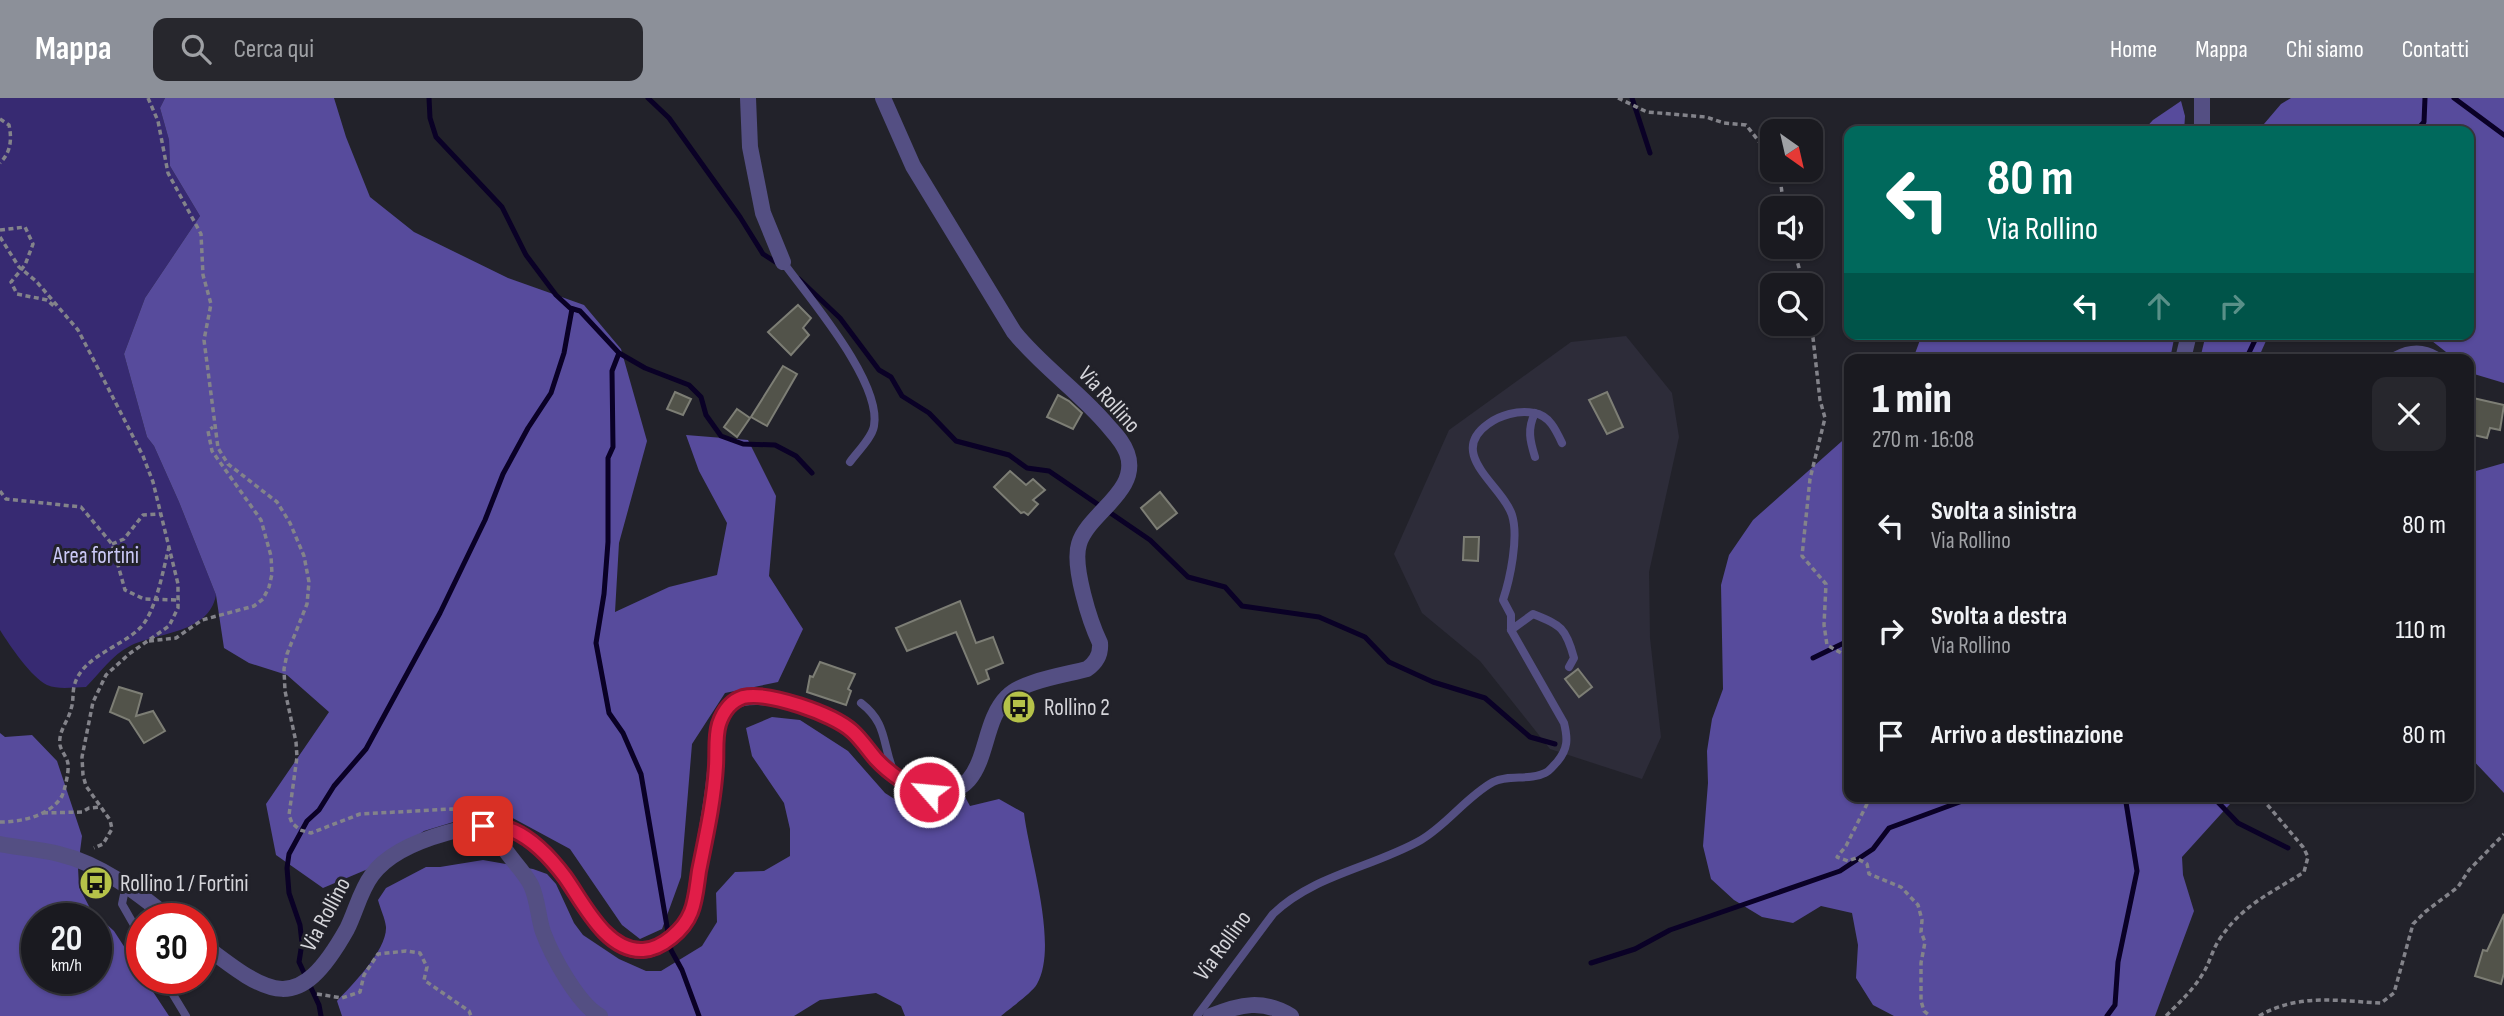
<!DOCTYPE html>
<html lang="it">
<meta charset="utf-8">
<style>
:root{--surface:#1a1a20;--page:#27272d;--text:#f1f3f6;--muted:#9fa1a5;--line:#38383e;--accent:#8c9099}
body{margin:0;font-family:"Sofia Sans Condensed",sans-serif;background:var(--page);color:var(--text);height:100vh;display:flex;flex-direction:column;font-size:26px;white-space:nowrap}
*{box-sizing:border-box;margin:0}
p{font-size:23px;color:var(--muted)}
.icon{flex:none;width:38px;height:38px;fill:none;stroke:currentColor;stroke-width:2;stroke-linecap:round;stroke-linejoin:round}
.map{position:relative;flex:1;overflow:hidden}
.details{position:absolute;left:1844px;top:256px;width:630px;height:448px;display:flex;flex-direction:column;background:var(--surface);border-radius:14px;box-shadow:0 2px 5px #0004,0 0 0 2px var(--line)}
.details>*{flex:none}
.hud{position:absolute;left:1844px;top:28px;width:630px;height:214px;border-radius:14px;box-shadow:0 2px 5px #0004,0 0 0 2px var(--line);background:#00695c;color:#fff;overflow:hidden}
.needle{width:46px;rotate:146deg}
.fabs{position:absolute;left:1760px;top:21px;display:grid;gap:14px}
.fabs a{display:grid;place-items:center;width:63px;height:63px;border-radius:14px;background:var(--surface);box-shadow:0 2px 5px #0004,0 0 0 2px var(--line);font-size:35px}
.speed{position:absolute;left:21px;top:805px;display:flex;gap:14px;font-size:35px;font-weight:700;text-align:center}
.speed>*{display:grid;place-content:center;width:91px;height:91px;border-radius:50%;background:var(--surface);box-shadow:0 2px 5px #0004,0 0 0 2px var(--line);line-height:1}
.speed small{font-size:18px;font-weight:400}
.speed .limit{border:10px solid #d22;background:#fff;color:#111}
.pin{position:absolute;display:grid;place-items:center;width:60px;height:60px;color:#fff;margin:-30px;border-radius:14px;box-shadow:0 4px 10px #0006}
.me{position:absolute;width:77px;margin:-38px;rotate:297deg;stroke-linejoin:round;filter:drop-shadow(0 0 5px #0008)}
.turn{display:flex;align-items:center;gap:24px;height:147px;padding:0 28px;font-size:32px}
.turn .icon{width:91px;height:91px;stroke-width:2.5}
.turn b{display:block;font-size:49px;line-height:60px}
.lanes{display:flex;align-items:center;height:66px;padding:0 28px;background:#0003;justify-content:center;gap:35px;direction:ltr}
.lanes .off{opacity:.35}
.round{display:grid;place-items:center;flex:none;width:74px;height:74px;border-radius:14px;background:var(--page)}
.headline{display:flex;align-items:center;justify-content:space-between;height:119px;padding:0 28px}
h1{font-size:42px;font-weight:800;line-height:52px}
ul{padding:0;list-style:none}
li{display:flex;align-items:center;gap:21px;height:105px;padding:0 28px}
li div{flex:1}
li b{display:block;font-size:26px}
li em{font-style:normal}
header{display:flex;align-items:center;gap:42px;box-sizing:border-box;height:98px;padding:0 35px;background:var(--accent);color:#fff}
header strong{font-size:33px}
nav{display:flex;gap:38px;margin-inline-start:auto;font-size:24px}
.search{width:490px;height:63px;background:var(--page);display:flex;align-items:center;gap:18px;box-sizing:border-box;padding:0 24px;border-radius:14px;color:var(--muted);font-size:26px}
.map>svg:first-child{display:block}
.built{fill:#2d2c39}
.green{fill:#372a72}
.forest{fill:#574b9c;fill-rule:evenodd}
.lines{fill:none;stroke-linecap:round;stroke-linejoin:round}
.stream{stroke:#0a0126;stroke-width:5}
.building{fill:#52534a;stroke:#7d7e75;stroke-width:2}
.path{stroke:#83838a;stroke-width:3.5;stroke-dasharray:5 3.5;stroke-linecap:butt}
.lane{stroke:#544f83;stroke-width:8}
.street{stroke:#544f83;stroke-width:16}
.route-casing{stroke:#92132f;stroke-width:18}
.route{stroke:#e11d48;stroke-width:12}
.labels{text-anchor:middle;stroke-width:6;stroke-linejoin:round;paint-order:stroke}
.street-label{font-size:23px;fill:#d5d5da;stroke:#22222a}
.park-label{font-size:23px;fill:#cbc9f6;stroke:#22222a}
.poi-label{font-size:23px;fill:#d5d5da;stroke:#22222a;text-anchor:start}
</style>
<header>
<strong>Mappa</strong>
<div class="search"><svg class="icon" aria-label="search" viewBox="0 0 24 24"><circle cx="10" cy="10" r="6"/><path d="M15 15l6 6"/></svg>Cerca qui</div>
<nav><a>Home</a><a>Mappa</a><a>Chi siamo</a><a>Contatti</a></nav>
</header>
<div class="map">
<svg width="2504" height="918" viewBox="0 0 2504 918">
<rect width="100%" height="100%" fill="#22222a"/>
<path class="built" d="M1626 238 1672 295 1679 339 1649 474 1650 540 1661 639 1642 681 1550 651 1480 563 1422 515 1394 456 1449 332 1571 244Z"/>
<path class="green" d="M0 0H165L160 10 169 42 170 68 200 118 145 200 124 256 147 339 154 348 179 404 216 497C209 536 157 534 130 548 112 557 101 574 86 589 74 589 59 592 47 587 31 579 10 548 0 532Z"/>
<g class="forest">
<path d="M165 0H334L346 39 370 99 414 134 508 180 584 207 621 251 647 343 619 445 615 514 669 489 717 477 727 425 699 373 686 337 748 342 776 398 769 478 803 531 778 584 725 595 692 646 681 779 662 831 640 841 622 827 570 751 496 711 424 733 368 771 323 790 276 757 266 706 329 614 287 577 249 565 224 550 216 497 179 404 154 348 147 339 124 256 145 200 200 118 170 68 169 42 160 10Z"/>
<path d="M2291 0H2504V285L2474 276 2469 272V261H2455L2423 236H2469V33H2258L2281 6Z"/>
<path d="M2181 3 2185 18 2184 33H2143L2153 22Z"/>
<path d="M1931 236H2175L2170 261H1913L1920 242Z"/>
<path d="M2206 236H2269L2258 261H2200Z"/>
<path d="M1850 336V698H2233L2230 706 2182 759 2183 777 2194 813 2155 918H1894L1873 907 1856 880 1858 847 1852 815 1821 808 1793 825 1762 819 1734 802 1711 781 1703 748 1708 685 1707 653 1712 621 1723 591 1721 487 1729 457 1753 422Z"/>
<path d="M2504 365V695L2469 658V375Z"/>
<path d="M772 619 800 622 848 653 885 695 910 711 930 712 964 697 970 708 999 701 1024 715C1029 758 1059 847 1037 886 1032 895 1010 910 1001 918H905L901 908 876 895 820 902 794 918H342L337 903C352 887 387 852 386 829 385 820 380 810 378 802L386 790 426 769H440L483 762 533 771 547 776 556 786 574 825 583 837 619 861 646 873H661L702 848 717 824 716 795 735 774 764 773 790 758V731L784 705 752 658 746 630Z"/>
<path d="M0 635 5 639 32 637 57 663 82 738 78 769 79 789 91 812 114 833 142 876V880H144L169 918H0ZM37 821H96V880H37Z"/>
</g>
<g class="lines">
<g class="stream">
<path d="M429 0 430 20 436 39 502 109 526 157 556 197 570 210 580 213 619 255 645 270 689 287 701 299 706 317 721 338 743 346 775 347 796 358 812 375"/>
<path d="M648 0 669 20 740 119 763 156 780 167"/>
<path d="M1632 0 1650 55"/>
<path d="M2454 0 2504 37"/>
<path d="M2416 33 2424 24 2425 0"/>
<path d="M799 181 840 220 879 272 891 279 902 298 929 315 956 343 1009 357 1027 370 1049 373 1150 442 1188 479 1225 489 1242 508 1319 519 1365 539 1389 564 1433 584 1485 600 1530 639 1555 646"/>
<path d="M619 255 612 273 613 349 608 360V444L604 496 596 545 609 615 623 635 641 676 671 852 682 872 699 918"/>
<path d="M2246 261 2258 236"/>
<path d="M1813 560 1850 542"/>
<path d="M2212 698 2238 725 2288 750"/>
<path d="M1591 865 1635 851 1670 832 1840 773 1873 751 1889 730 1976 698"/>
<path d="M321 918 319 907 299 864 302 845 300 827 289 795 287 770 289 756 307 723 319 712 334 688 366 651 440 515 485 422 503 376 528 330 551 295 564 255 572 211"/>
<path d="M2107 918 2115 907 2118 864 2137 773 2125 698"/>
</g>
</g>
<g class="building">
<path d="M798 207 811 220 803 230 809 237 791 257 768 234Z"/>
<path d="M783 268 797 276 767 328 751 319Z"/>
<path d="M675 294 691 301 683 317 667 311Z"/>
<path d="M1607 294 1623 329 1607 336 1589 302Z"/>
<path d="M1058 297 1069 303 1082 315 1073 331 1047 319Z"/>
<path d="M2473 300 2504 307 2500 332 2490 330 2487 340 2469 336V313Z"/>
<path d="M737 311 750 320 737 339 724 329Z"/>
<path d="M1010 373 1026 387 1033 381 1045 392 1033 402 1038 406 1028 417 1024 414 1021 415 994 389Z"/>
<path d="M1160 394 1177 415 1157 431 1141 410Z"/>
<path d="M1464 439H1479L1478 463 1463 462Z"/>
<path d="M960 503 976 545 993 539 1003 565 986 572 989 581 978 586 956 534 907 553 896 530Z"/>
<path d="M820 564 855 576 848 591 851 593 846 607 807 594 810 578 813 579Z"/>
<path d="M1578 571 1592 589 1579 599 1565 581Z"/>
<path d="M119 589 142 596 136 618 153 613 165 633 144 645 129 622 110 614Z"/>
<path d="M2504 816V875L2501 886 2475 878 2483 852 2487 853Z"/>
</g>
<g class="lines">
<g class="path">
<path d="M148 0 158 23 168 75 201 136 203 177 211 206 204 242 218 350 228 366 277 404 290 425 304 458 309 484 307 506 287 556 284 571 285 593 296 644 297 659 289 717 292 725 300 732 311 735 360 716 452 711 462 713"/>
<path d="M1618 0 1647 14 1706 19 1724 25 1746 27 1773 61"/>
<path d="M0 21 9 27C12 41 11 54 0 65"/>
<path d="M1779 72 1784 110"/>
<path d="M0 132 25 129 33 146 25 167 11 184 17 196 47 202 55 209"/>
<path d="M0 139 19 169 36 183 78 232 89 253 143 358 153 384 178 486V510L169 528 129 556 106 577 93 604 82 659 83 677 86 688 110 722 112 731 103 746 94 750"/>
<path d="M1793 149 1804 187"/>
<path d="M1811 222 1820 302 1825 320 1810 381 1802 458 1826 486 1824 527 1827 547 1850 560"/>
<path d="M0 393 6 401 81 409 112 446 125 492 144 501 180 502"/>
<path d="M112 446 124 441 143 417 160 416"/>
<path d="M149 543 176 540 202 522 254 508 263 501 269 489 272 476 271 458 261 422 212 353 208 333 213 329"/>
<path d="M1871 698 1846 748 1837 759 1848 763 1856 760 1867 766 1869 776 1901 789 1918 807 1922 822 1921 834 1925 844 1921 865V903L1924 913 1930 918"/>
<path d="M43 715 82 714 89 710 101 709"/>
<path d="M0 724C21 724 50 718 62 698 65 691 69 674 68 666 67 659 61 653 60 647 58 633 68 624 71 611 74 603 72 593 75 585 84 558 121 549 140 530 156 514 163 472 169 449"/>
<path d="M317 896 342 900 360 894 364 877 378 856 406 853 420 855 427 869 424 882 469 913 471 918"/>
<path d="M2166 918C2181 903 2195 890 2205 872 2210 863 2213 851 2219 842 2243 806 2270 796 2304 774L2308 759 2303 749 2260 698"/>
<path d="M2259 918C2298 895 2339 903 2381 905L2394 895 2413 826 2425 814 2458 789 2469 772 2504 736"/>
</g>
<g class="lane">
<path d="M783 164C809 200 882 284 874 328 872 340 857 354 850 364"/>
<path d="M1535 315C1527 331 1530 343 1535 359"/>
<path d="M1511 532 1533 516C1561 527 1566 530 1574 560L1569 569"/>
<path d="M861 605C887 625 882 644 893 672"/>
<path d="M126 787 122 806 142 841"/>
<path d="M163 880 186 918"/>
<path d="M1197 918 1273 816C1313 777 1374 769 1421 742 1448 726 1466 699 1493 684 1508 676 1530 683 1545 675 1549 674 1554 667 1557 664 1568 651 1568 641 1564 625L1511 532V517L1503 502C1510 481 1519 439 1512 417 1503 388 1446 356 1488 326 1500 317 1518 312 1534 315 1549 317 1556 332 1562 345"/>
</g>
<g class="street">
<path d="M748 0 750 49 763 115 783 164"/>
<path d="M2202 0V33"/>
<path d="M2183 261 2189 236"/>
<path d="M2397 261C2410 254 2422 253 2435 261"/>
<path d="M496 729C499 753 520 766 531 787 538 802 538 819 543 834 552 858 578 906 600 918"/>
<path d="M0 746C19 750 40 751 59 756 101 766 137 794 170 821"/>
<path d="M201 845C271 899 298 918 347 831 356 813 360 793 372 777 388 755 421 742 446 735 466 729 490 725 511 732 532 740 553 762 565 780 583 804 612 863 651 851 667 846 683 831 690 817 695 805 696 790 698 778 705 743 712 708 715 673 718 651 712 621 732 605 757 587 828 614 850 631 861 639 867 651 876 661 886 673 909 691 925 694 994 703 975 631 1007 599 1022 583 1065 577 1087 571 1097 564 1101 556 1100 545 1090 524 1072 468 1079 446 1088 415 1141 393 1127 355 1123 344 1116 337 1109 329 1080 294 1042 269 1014 234L913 68 883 0"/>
<path d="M1211 918C1240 906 1263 901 1291 918"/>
</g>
</g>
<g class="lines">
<defs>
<path id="route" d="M483 728C494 729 505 729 514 733 534 742 553 763 565 779 583 804 606 854 643 852 662 851 684 832 691 814 696 802 697 786 699 773 706 738 714 703 716 668 717 654 715 639 719 626 723 614 731 603 743 599 768 593 833 616 852 633 862 642 868 652 876 661 889 675 911 691 929 694"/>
</defs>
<use href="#route" class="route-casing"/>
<use href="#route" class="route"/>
</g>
<defs>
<symbol id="bus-disc" viewBox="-11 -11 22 22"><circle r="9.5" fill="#b5c249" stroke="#22222a"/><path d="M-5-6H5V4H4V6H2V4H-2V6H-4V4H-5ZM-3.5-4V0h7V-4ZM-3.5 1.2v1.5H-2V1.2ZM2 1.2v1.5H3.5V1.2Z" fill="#111"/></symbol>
</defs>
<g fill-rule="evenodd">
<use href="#bus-disc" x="1000" y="590" width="38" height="38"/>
<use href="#bus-disc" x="77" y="766" width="38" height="38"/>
</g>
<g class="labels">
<g class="street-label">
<text transform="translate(1110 301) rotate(48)" y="8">Via Rollino</text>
<text transform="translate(325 816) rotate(-62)" y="8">Via Rollino</text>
<text transform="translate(1222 847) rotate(-54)" y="8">Via Rollino</text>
</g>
<g class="park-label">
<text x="96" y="465">Area fortini</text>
</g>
<g class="poi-label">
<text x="1044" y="617">Rollino 2</text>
<text x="120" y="793">Rollino 1 / Fortini</text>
</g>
</g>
</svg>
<div class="fabs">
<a><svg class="needle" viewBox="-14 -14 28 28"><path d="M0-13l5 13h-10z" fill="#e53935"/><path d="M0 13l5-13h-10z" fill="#9fa1a5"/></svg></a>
<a><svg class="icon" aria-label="sound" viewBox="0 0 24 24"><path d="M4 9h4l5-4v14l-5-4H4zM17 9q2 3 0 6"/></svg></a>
<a><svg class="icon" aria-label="search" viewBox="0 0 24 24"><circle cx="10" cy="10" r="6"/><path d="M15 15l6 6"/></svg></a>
</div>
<div class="speed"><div>20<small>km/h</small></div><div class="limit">30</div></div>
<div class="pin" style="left:483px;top:728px;background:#d93025"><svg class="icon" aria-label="arrive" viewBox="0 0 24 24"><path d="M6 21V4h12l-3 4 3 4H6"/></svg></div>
<svg class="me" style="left:929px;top:694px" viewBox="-20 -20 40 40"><circle r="17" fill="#e11d48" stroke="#fff" stroke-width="3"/><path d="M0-11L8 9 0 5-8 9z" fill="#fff"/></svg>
<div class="hud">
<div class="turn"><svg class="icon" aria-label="left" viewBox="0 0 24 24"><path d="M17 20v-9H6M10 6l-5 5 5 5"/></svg><div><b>80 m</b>Via Rollino</div></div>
<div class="lanes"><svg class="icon" aria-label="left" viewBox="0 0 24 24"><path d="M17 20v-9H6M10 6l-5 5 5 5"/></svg><svg class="icon off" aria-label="ahead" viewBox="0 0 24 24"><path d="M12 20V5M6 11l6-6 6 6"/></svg><svg class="icon off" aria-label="right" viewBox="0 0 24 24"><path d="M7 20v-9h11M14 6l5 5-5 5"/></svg></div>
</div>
<section class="details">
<div class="headline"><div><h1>1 min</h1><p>270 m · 16:08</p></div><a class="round"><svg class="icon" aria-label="close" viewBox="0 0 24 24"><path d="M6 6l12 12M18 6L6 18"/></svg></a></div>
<ul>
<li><svg class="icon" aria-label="left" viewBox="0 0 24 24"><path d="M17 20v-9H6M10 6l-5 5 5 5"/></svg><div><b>Svolta a sinistra</b><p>Via Rollino</p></div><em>80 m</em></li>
<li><svg class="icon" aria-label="right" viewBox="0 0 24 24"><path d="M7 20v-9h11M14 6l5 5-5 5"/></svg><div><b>Svolta a destra</b><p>Via Rollino</p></div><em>110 m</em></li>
<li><svg class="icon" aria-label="arrive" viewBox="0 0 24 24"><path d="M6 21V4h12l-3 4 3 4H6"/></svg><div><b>Arrivo a destinazione</b></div><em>80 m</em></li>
</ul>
</section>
</div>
